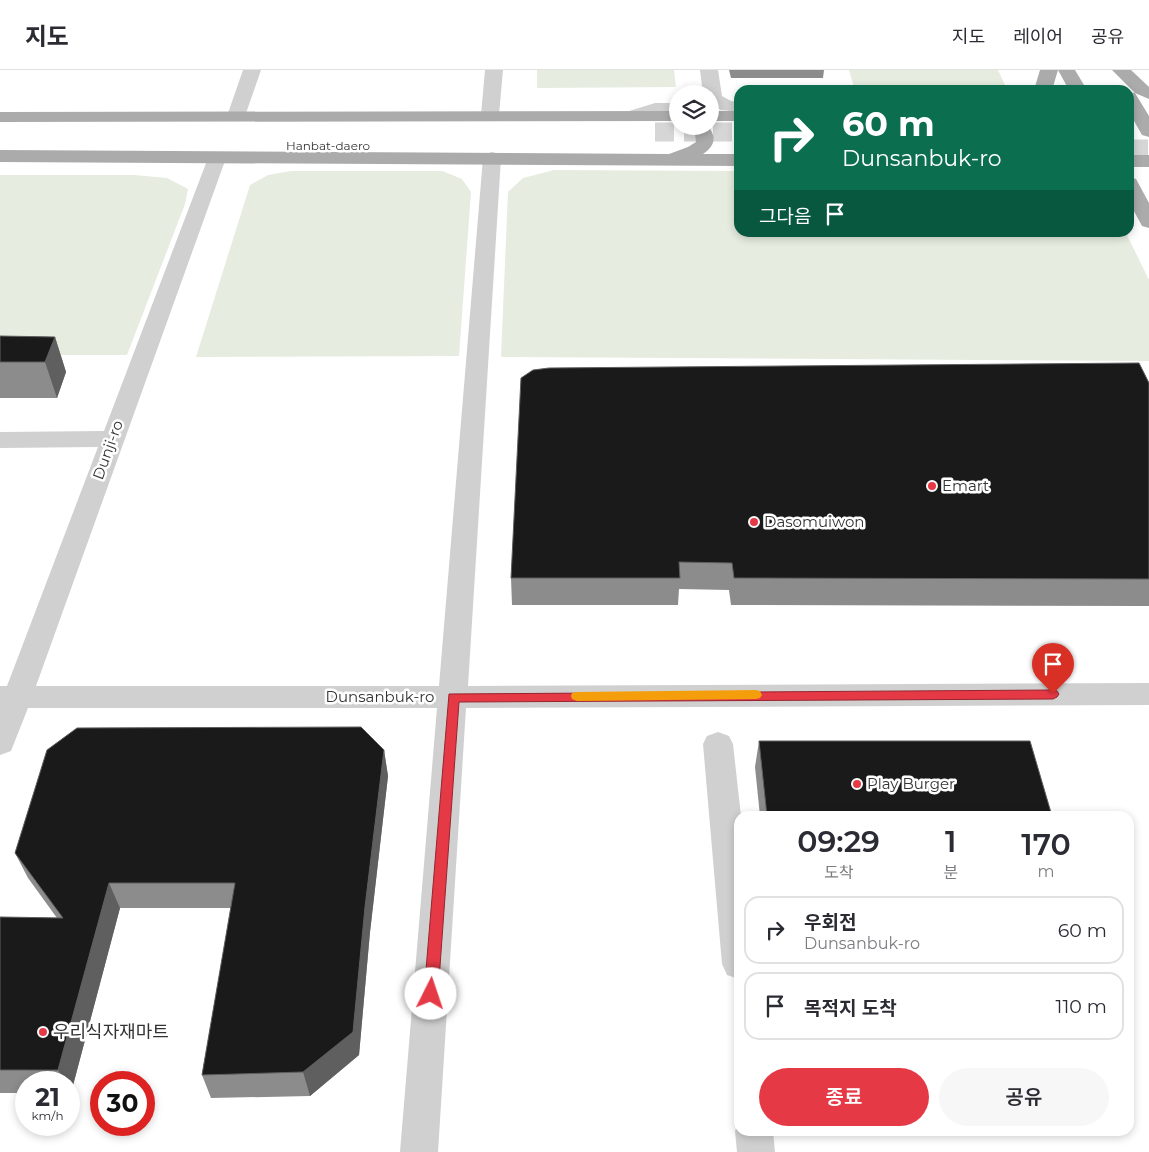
<!DOCTYPE html>
<html lang="ko">
<meta charset="utf-8">
<style>
:root{--surface:#fff;--page:#f7f7f7;--text:#2b2b33;--muted:#7c7c81;--line:#e1e1e2;--accent:#e63946}
body{margin:0;font-family:Montserrat,"Noto Sans KR",sans-serif;background:var(--page);color:var(--text);height:100vh;display:flex;flex-direction:column;font-size:19px;white-space:nowrap}
*{box-sizing:border-box;margin:0}
p{font-size:16px;color:var(--muted)}
.icon{flex:none;width:28px;height:28px;fill:none;stroke:currentColor;stroke-width:2;stroke-linecap:round;stroke-linejoin:round}
.map{position:relative;flex:1;overflow:hidden}
.details{position:absolute;left:734px;top:741px;width:400px;height:325px;display:flex;flex-direction:column;background:var(--surface);border-radius:15px;box-shadow:0 2px 8px #0003}
.details>*{flex:none}
.guide{position:absolute;left:734px;top:15px;width:400px;height:152px;border-radius:15px;box-shadow:0 2px 8px #0003;background:#0b6e4f;color:#fff;overflow:hidden}
.buttons{position:absolute;left:669px;top:15px;display:grid;gap:10px}
.buttons a{display:grid;place-items:center;width:50px;height:50px;border-radius:50%;background:var(--surface);box-shadow:0 2px 8px #0003;font-size:25px}
.speed{position:absolute;left:15px;top:1001px;display:flex;gap:10px;font-size:25px;font-weight:700;text-align:center}
.speed>*{display:grid;place-content:center;width:65px;height:65px;border-radius:50%;background:var(--surface);box-shadow:0 2px 8px #0003;line-height:1}
.speed small{font-size:12px;font-weight:400}
.speed .limit{border:8px solid #d22;background:#fff;color:#111}
.pin{position:absolute;display:grid;place-items:center;width:42px;height:42px;color:#fff;margin:-51px -21px;border-radius:50% 50% 50% 0;rotate:-45deg;box-shadow:0 0 5px #0007}
.pin .icon{rotate:45deg}
.me{position:absolute;width:55px;margin:-28px;rotate:4deg;stroke-linejoin:round;filter:drop-shadow(0 0 4px #0008)}
.turn{display:flex;align-items:center;gap:18px;height:105px;padding:0 25px;font-size:22px}
.turn .icon{width:65px;height:65px;stroke-width:2.5}
.turn b{display:block;font-size:35px;line-height:42px}
.then{display:flex;align-items:center;height:48px;padding:0 25px;background:#0003;gap:10px;font-size:19px}
.eta{display:flex;justify-content:space-evenly;align-items:center;height:85px;text-align:center}
.eta b{font-size:30px;font-weight:600;line-height:35px}
.primary-button{display:flex;gap:10px;margin-top:auto;padding:10px 25px}
.primary-button a{flex:1;height:58px;border-radius:30px;background:var(--accent);color:#fff;font-size:20px;font-weight:600;line-height:58px;text-align:center}
.primary-button a+a{background:var(--page);color:var(--text)}
ul{padding:0;list-style:none}
li{display:flex;align-items:center;gap:15px;height:68px;margin:0 10px 8px;padding:0 15px;border:2px solid var(--line);border-radius:15px}
li div{flex:1}
li b{display:block;font-size:19px}
li em{font-style:normal}
header{display:flex;align-items:center;gap:30px;box-sizing:border-box;height:70px;padding:0 25px;background:var(--surface);border-bottom:1px solid var(--line)}
header strong{font-size:24px}
nav{display:flex;gap:28px;margin-inline-start:auto;font-size:18px}
.map>svg:first-child{display:block}
.green{fill:#e6ecdf}
.lines{fill:none;stroke-linecap:round;stroke-linejoin:round}
.major-tunnel{stroke:#d6d6d6;stroke-width:19;stroke-dasharray:19 10;stroke-linecap:butt}
.minor{fill:#d0d0d0;fill-rule:evenodd}
.major{fill:#ababab;fill-rule:evenodd}
.wall{fill:#8c8c8c}
.shaded-wall{fill:#5f5f5f}
.building{fill:#1a1a1a;stroke:#5f5f5f}
.route{fill:#e63946;stroke:#96252e}
.slow{fill:#f59e0b}
.poi-dot{fill:#e63946;stroke:#fff;stroke-width:2}
.labels{text-anchor:middle;stroke-width:5;stroke-linejoin:round;paint-order:stroke}
.far-street-label{font-size:12px;fill:#333;stroke:#fff}
.street-label{font-size:15px;fill:#333;stroke:#fff}
.poi-label{font-size:15px;fill:#333;stroke:#fff;text-anchor:start}
.near-poi-label{font-size:18px;fill:#333;stroke:#fff;text-anchor:start}
</style>
<header>
<strong>지도</strong>
<nav><a>지도</a><a>레이어</a><a>공유</a></nav>
</header>
<div class="map">
<svg width="1149" height="1082" viewBox="0 0 1149 1082">
<rect width="100%" height="100%" fill="#fff"/>
<g class="green">
<path d="M537 0H674L676 17 537 18Z"/>
<path d="M849 0H998L1005 15 854 17Z"/>
<path d="M554 100 739 101V162L1126 163 1149 210V291L501 287 508 122 523 108Z"/>
<path d="M291 101H442L462 109 471 122 459 286 196 287 250 115 268 105Z"/>
<path d="M0 105H134L167 108 188 119 185 134 127 285H0Z"/>
</g>
<g class="lines">
<g class="major-tunnel">
<path d="M655 62H739"/>
<path d="M1129 79H1149"/>
</g>
<g class="minor">
<path d="M243 0H261L245 46 242 50 236 51 230 50 227 46Z"/>
<path d="M485 0H503L499 45 496 49 490 50 484 49 481 45Z"/>
<path d="M700 0H718L722 26 731 31 739 32V42L721 40 710 34V24H703Z"/>
<path d="M655 33H678V43H657L632 51 626 50 623 46 626 42Z"/>
<path d="M217 82 224 84 226 88 36 616H439L483 88 485 84 492 82 499 84 501 88 468 616 1149 613V635L466 638 438 1082H400L437 638H28L11 681 0 685V616H7L98 377 0 378V362L104 361 208 88 210 84Z"/>
<path d="M718 662 729 666 733 674 741 746H739V909L727 905 722 894 703 674 707 666Z"/>
<path d="M739 1053V1061H773L775 1082H737L735 1061Z"/>
</g>
<g class="major">
<path d="M1040 0H1075L1087 20H1069L1058 0 1052 20H1034Z"/>
<path d="M1112 0H1131L1149 17V29L1135 23 1149 46V67L1142 65 1129 42V22L1135 23Z"/>
<path d="M678 41V51L0 52V42Z"/>
<rect x="710" y="41" width="29" height="10"/>
<path d="M688 56H708C717 67 715 76 703 84H739V96L0 92V80L669 84 688 77 696 72 695 64Z"/>
<rect x="1129" y="85" width="20" height="12"/>
<path d="M1129 107 1136 109 1149 133V158L1142 156 1129 132Z"/>
</g>
</g>
<g class="wall">
<path d="M729 0H824L823 8H731Z"/>
<path d="M0 266 55 267 66 302 57 328H0Z"/>
<path d="M1149 313V536L731 535 729 520 679 519 678 535H512L511 508Z"/>
<path d="M759 671 1052 746H760L755 697Z"/>
<path d="M384 680 388 706 370 862 359 985 310 1026 211 1028 202 1005 231 838H120L71 1023H69V1012H26V1023H0V847L57 848 28 808 15 783Z"/>
</g>
<g class="shaded-wall">
<path d="M55 267 66 302 57 328 45 292Z"/>
<path d="M384 680 388 706 370 862 359 985 310 1026 303 1002 365 837Z"/>
<path d="M109 813 120 838 71 1023 69 1018V1012H65L58 1000Z"/>
</g>
<g class="building">
<path d="M0 266 55 267 45 292H0Z"/>
<path d="M1139 293 1149 313V509L734 508 732 493 679 492 680 508H511L521 308 533 300 549 298Z"/>
<path d="M361 657 384 680 365 837 353 962 303 1002 202 1005 235 813H109L58 1000H0V847L63 848 15 783 47 680 77 658Z"/>
<path d="M759 671H1030L1052 746H767Z"/>
</g>
<path class="route" d="M1053 620 1057 621 1059 624 1057 627 1053 629 459 632 438 924 436 928 431 930 426 928 424 924 449 624Z"/>
<path class="slow" d="M756 620 760 621 762 625 760 628 756 629 577 631 572 629 571 626 572 623 577 622Z"/>
<g class="poi-dot">
<circle cx="932" cy="416" r="5"/>
<circle cx="754" cy="452" r="5"/>
<circle cx="857" cy="714" r="5"/>
<circle cx="43" cy="962" r="5"/>
</g>
<g class="labels">
<g class="far-street-label">
<text x="328" y="80">Hanbat-daero</text>
</g>
<g class="street-label">
<text transform="translate(108 380) rotate(-70)" y="5">Dunji-ro</text>
<text x="380" y="632">Dunsanbuk-ro</text>
</g>
<g class="poi-label">
<text x="942" y="421">Emart</text>
<text x="764" y="457">Dasomuiwon</text>
<text x="867" y="719">Play Burger</text>
</g>
<g class="near-poi-label">
<text x="53" y="968">우리식자재마트</text>
</g>
</g>
</svg>
<div class="buttons">
<a><svg class="icon" aria-label="layers" viewBox="0 0 24 24"><path d="M12 4l9 5-9 5-9-5zM3 14l9 5 9-5"/></svg></a>
</div>
<div class="speed"><div>21<small>km/h</small></div><div class="limit">30</div></div>
<div class="pin" style="left:1053px;top:624px;background:#d93025"><svg class="icon" aria-label="arrive" viewBox="0 0 24 24"><path d="M6 21V4h12l-3 4 3 4H6"/></svg></div>
<svg class="me" style="left:431px;top:924px" viewBox="-20 -20 40 40"><circle r="19" fill="#fff"/><path d="M0-13L10 11 0 6-10 11z" fill="#e63946"/></svg>
<div class="guide">
<div class="turn"><svg class="icon" aria-label="right" viewBox="0 0 24 24"><path d="M7 20v-9h11M14 6l5 5-5 5"/></svg><div><b>60 m</b>Dunsanbuk-ro</div></div>
<div class="then">그다음<svg class="icon" aria-label="arrive" viewBox="0 0 24 24"><path d="M6 21V4h12l-3 4 3 4H6"/></svg></div>
</div>
<section class="details">
<div class="eta">
<div><b>09:29</b><p>도착</p></div>
<div><b>1</b><p>분</p></div>
<div><b>170</b><p>m</p></div>
</div>
<ul>
<li><svg class="icon" aria-label="right" viewBox="0 0 24 24"><path d="M7 20v-9h11M14 6l5 5-5 5"/></svg><div><b>우회전</b><p>Dunsanbuk-ro</p></div><em>60 m</em></li>
<li><svg class="icon" aria-label="arrive" viewBox="0 0 24 24"><path d="M6 21V4h12l-3 4 3 4H6"/></svg><div><b>목적지 도착</b></div><em>110 m</em></li>
</ul>
<div class="primary-button"><a>종료</a><a>공유</a></div>
</section>
</div>
